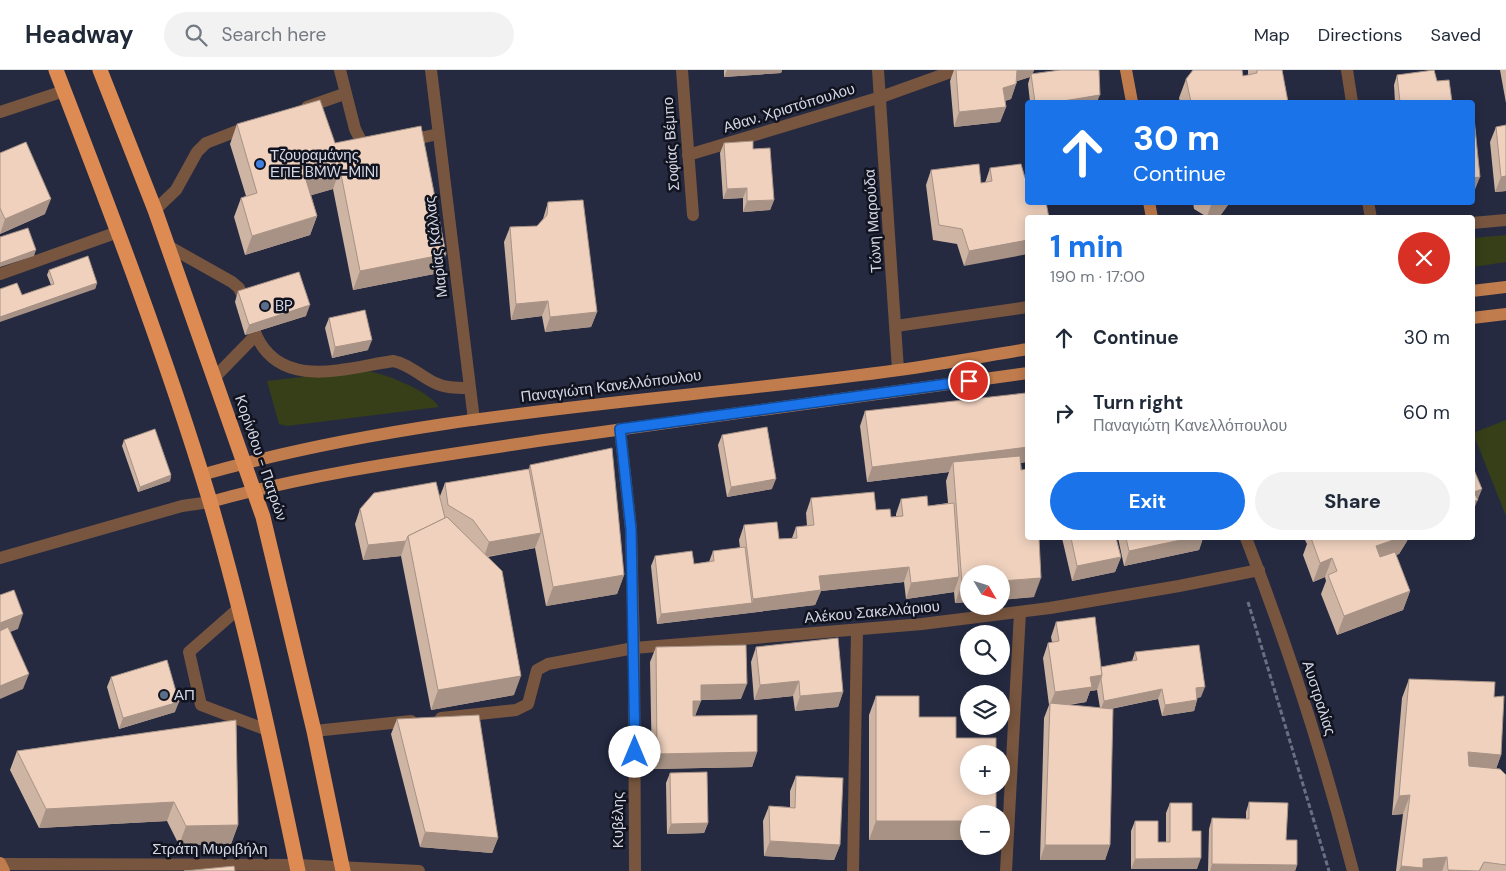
<!DOCTYPE html>
<meta charset="utf-8">
<style>
:root{--surface:#fff;--page:#f2f2f3;--text:#1f2937;--muted:#747a83;--line:#e0e1e3;--accent:#1a73e8}
body{margin:0;font-family:"DM Sans",sans-serif;background:var(--page);color:var(--text);height:100vh;display:flex;flex-direction:column;font-size:19px;white-space:nowrap}
*{box-sizing:border-box;margin:0}
p{font-size:16px;color:var(--muted)}
.icon{flex:none;width:28px;height:28px;fill:none;stroke:currentColor;stroke-width:2;stroke-linecap:round;stroke-linejoin:round}
.map{position:relative;flex:1;overflow:hidden}
.drawer{position:absolute;left:1025px;top:145px;width:450px;height:325px;display:flex;flex-direction:column;background:var(--surface);border-radius:5px;box-shadow:0 2px 12px #0003}
.drawer>*{flex:none}
.banner{position:absolute;left:1025px;top:30px;width:450px;height:105px;border-radius:5px;box-shadow:0 2px 12px #0003;background:#1a73e8;color:#fff;overflow:hidden}
.needle{width:32px;rotate:128deg}
.fabs{position:absolute;left:960px;top:495px;display:grid;gap:10px}
.fabs a{display:grid;place-items:center;width:50px;height:50px;border-radius:50%;background:var(--surface);box-shadow:0 2px 12px #0003;font-size:25px}
.pin{position:absolute;display:grid;place-items:center;width:42px;height:42px;color:#fff;margin:-21px;border:2px solid #fff;border-radius:50%;box-shadow:0 1px 5px #0007}
.me{position:absolute;width:55px;margin:-28px;rotate:0deg;stroke-linejoin:round;filter:drop-shadow(0 0 4px #0008)}
.turn{display:flex;align-items:center;gap:18px;height:105px;padding:0 25px;font-size:22px}
.turn .icon{width:65px;height:65px;stroke-width:2.5}
.turn b{display:block;font-size:35px;line-height:42px}
.round{display:grid;place-items:center;flex:none;width:52px;height:52px;border-radius:26px;background:var(--page)}
.overview{display:flex;align-items:center;justify-content:space-between;height:85px;padding:0 25px}
h1{font-size:30px;font-weight:800;line-height:38px;color:var(--accent)}
.cta{display:flex;gap:10px;margin-top:auto;padding:10px 25px}
.cta a{flex:1;height:58px;border-radius:30px;background:var(--accent);color:#fff;font-size:20px;font-weight:800;line-height:58px;text-align:center}
.cta a+a{background:var(--page);color:var(--text)}
ul{padding:0;list-style:none}
li{display:flex;align-items:center;gap:15px;height:75px;padding:0 25px}
li div{flex:1}
li b{display:block;font-size:19px}
li em{font-style:normal}
header{display:flex;align-items:center;gap:30px;box-sizing:border-box;height:70px;padding:0 25px;background:var(--surface);border-bottom:1px solid var(--line)}
header strong{font-size:24px}
nav{display:flex;gap:28px;margin-inline-start:auto;font-size:18px}
.search{width:350px;height:45px;background:var(--page);display:flex;align-items:center;gap:12px;box-sizing:border-box;padding:0 18px;border-radius:28px;color:var(--muted);font-size:19px}
.map>svg:first-child{display:block}
.green{fill:#363f17}
.lines{fill:none;stroke-linecap:round;stroke-linejoin:round}
.path{stroke:#6a6f83;stroke-width:3;stroke-dasharray:5 2.5;stroke-linecap:butt}
.minor{stroke:#77553f;stroke-width:12}
.major{stroke:#c07c4d;stroke-width:12}
.highway{stroke:#dd8b52;stroke-width:15}
.wall{fill:#ceb4a3;fill-rule:evenodd}
.shaded-wall{fill:#a79285}
.building{fill:#efd1be;stroke:#a79285}
.route-casing{stroke:#114b97;stroke-width:12}
.route{stroke:#1a73e8;stroke-width:9}
.shop-dot{fill:#3f7fe0;stroke:#11131e;stroke-width:2}
.service-dot{fill:#5c6f8a;stroke:#11131e;stroke-width:2}
.labels{text-anchor:middle;stroke-width:5;stroke-linejoin:round;paint-order:stroke}
.street-label{font-size:15px;fill:#d3d7e6;stroke:#11131e}
.poi-label{font-size:15px;fill:#d3d7e6;stroke:#11131e;text-anchor:start}
</style>
<header>
<strong>Headway</strong>
<div class="search"><svg class="icon" aria-label="search" viewBox="0 0 24 24"><circle cx="10" cy="10" r="6"/><path d="M15 15l6 6"/></svg>Search here</div>
<nav><a>Map</a><a>Directions</a><a>Saved</a></nav>
</header>
<div class="map">
<svg width="1506" height="801" viewBox="0 0 1506 801">
<rect width="100%" height="100%" fill="#252a41"/>
<g class="green">
<path d="M1506 165V192L1473 197V168Z"/>
<path d="M362 300C382 302 428 320 439 337L287 356 279 354 267 311Z"/>
<path d="M1506 350V446L1473 363Z"/>
</g>
<g class="lines">
<path class="path" d="M1248 532 1329 801"/>
<g class="minor">
<path d="M340 0 355 59 362 73 372 77"/>
<path d="M431 0 474 350"/>
<path d="M682 0 693 145"/>
<path d="M878 0 898 300"/>
<path d="M1347 0 1352 32"/>
<path d="M307 37 344 24"/>
<path d="M0 42 64 21"/>
<path d="M407 71 438 64"/>
<path d="M688 85 881 27 956 0"/>
<path d="M1368 132 1371 148"/>
<path d="M155 140 176 120 197 82 206 73 250 56"/>
<path d="M1472 153 1506 150"/>
<path d="M168 176 232 212 239 218 244 229"/>
<path d="M0 204 118 162"/>
<path d="M896 256 1028 237"/>
<path d="M256 265C281 321 346 298 393 291 409 294 419 305 433 312 444 318 456 318 469 318"/>
<path d="M215 307 256 265 255 262"/>
<path d="M620 359 631 459 634 578 635 801"/>
<path d="M1246 468C1288 576 1324 688 1353 801"/>
<path d="M0 488 182 436 210 432"/>
<path d="M238 539 189 582 201 635 267 660"/>
<path d="M441 648 516 640 528 634 537 600 548 594 634 578 922 554 1050 538 1179 516 1259 500"/>
<path d="M314 661 411 651"/>
<path d="M1 794 297 795 419 801"/>
<path d="M853 801 857 560"/>
<path d="M1006 801 1020 542"/>
</g>
<g class="major">
<path d="M1126 0 1132 32"/>
<path d="M1149 132 1152 148"/>
<path d="M1472 221 1506 217"/>
<path d="M1472 248 1506 244"/>
<path d="M201 405C429 340 666 332 899 300 942 294 985 286 1028 279"/>
<path d="M210 432C317 402 427 388 537 371 700 347 864 326 1028 303"/>
<path d="M0 793 4 801"/>
</g>
<g class="highway">
<path d="M56 0C111 142 165 283 209 428 245 550 272 676 298 801"/>
<path d="M100 0 155 140 263 447 314 661 343 801"/>
</g>
</g>
<g class="wall">
<path d="M724 0H782L781 3 724 7Z"/>
<path d="M954 0H1034L1032 4 1097 32H1030L1028 14 1030 7 1017 11 1011 29 1005 31 1006 37 1000 52 954 57 950 11Z"/>
<path d="M1248 0H1282L1288 32H1180L1179 28 1186 9 1243 6 1248 5Z"/>
<path d="M1500 0H1506V33Z"/>
<path d="M1397 5 1437 11 1452 32H1395L1394 15Z"/>
<path d="M237 54 335 73 446 184 439 203 353 220 333 119 311 125 317 146 310 165 245 185 234 147 241 128 246 126 230 74Z"/>
<path d="M1496 57 1506 121 1495 122 1490 72Z"/>
<path d="M724 73 753 79 774 130 770 140 743 142V128L723 129 720 83Z"/>
<path d="M0 83 45 144 0 164Z"/>
<path d="M1021 94 964 196 957 174 933 170 926 115 931 100 981 113H985L990 98Z"/>
<path d="M548 132 597 242 591 257 545 262 542 246 511 250 504 172 510 157 537 156 543 149Z"/>
<path d="M1193 132H1230L1220 146 1207 147 1194 139Z"/>
<path d="M49 200 97 213 95 219 22 225 51 215 47 205Z"/>
<path d="M238 221 306 246 245 265 235 232Z"/>
<path d="M329 248 368 280 332 288 325 258Z"/>
<path d="M1028 335V389L1026 392 1021 393 1034 527 955 533 954 522 906 529 904 512 821 521 815 535 657 554 651 496 655 486 694 494 709 492 713 481 740 478 739 470 744 455 779 469 792 468 796 457 807 456 806 443 811 428 876 440 891 447H896V444L901 429 928 436 948 433 946 411 949 402 867 412 860 356 865 341Z"/>
<path d="M722 365 772 419 727 427 718 375Z"/>
<path d="M124 370 171 405 170 411 138 422 122 376Z"/>
<path d="M530 395 624 505 617 524 546 536 535 478 488 487 514 625 431 640 401 486 363 490 355 454 360 439 440 426 445 413 529 399Z"/>
<path d="M1062 468H1116L1121 487 1115 502 1072 511Z"/>
<path d="M1118 468H1203L1199 480 1124 496Z"/>
<path d="M1304 468H1408L1407 471 1399 484 1396 485 1410 521 1403 540 1337 565 1321 524 1326 511 1325 507 1313 512 1303 485 1307 474Z"/>
<path d="M1056 552 1101 597 1132 591 1135 582 1201 627 1197 628V630L1194 641 1162 646 1158 629 1111 639 1110 775 1105 790H1040L1044 648 1049 635 1043 588 1048 573 1052 572 1051 567ZM1097 620 1100 638 1069 635 1086 632 1090 621Z"/>
<path d="M656 577 741 629 701 630 695 646 757 682 752 697 652 699 650 592Z"/>
<path d="M756 577 843 622 838 637 795 641 793 626 754 630 751 592Z"/>
<path d="M111 607 175 642 119 659 107 617Z"/>
<path d="M1409 609 1494 627 1501 685 1496 699 1506 705V801H1396L1403 744 1392 745 1402 628Z"/>
<path d="M876 626 919 647 956 668 969 744V770H869V645Z"/>
<path d="M397 649 498 768 492 783 420 777 391 664Z"/>
<path d="M236 650 238 755 231 774 179 775 167 751 39 758 10 700 17 681Z"/>
<path d="M670 703 708 753 704 763 667 764 666 713Z"/>
<path d="M796 706 840 775 834 790 764 786 763 751 769 736 790 737V721Z"/>
<path d="M1249 732 1286 770 1297 795 1295 801H1208L1209 759 1212 748 1246 749V742Z"/>
<path d="M1170 733 1192 761 1197 799H1131V761L1135 751 1158 772H1166V743Z"/>
</g>
<g class="shaded-wall">
<path d="M727 0H782L781 3 724 7Z"/>
<path d="M1016 0H1034L1032 6 1031 4 1030 7 1011 13Z"/>
<path d="M1016 14 1011 29 998 33 1003 18Z"/>
<path d="M1100 25 1097 32H1057Z"/>
<path d="M1006 37 1000 52 954 57 959 42Z"/>
<path d="M340 99 333 119 299 129 306 110Z"/>
<path d="M1506 106V121L1495 122 1501 107Z"/>
<path d="M1480 107 1474 122H1472V108Z"/>
<path d="M747 118 743 128 723 129 727 119Z"/>
<path d="M51 129 45 144 0 164 5 149Z"/>
<path d="M774 130 770 140 743 142 747 131Z"/>
<path d="M1212 132H1230L1220 146 1207 147Z"/>
<path d="M1409 132H1420L1408 135Z"/>
<path d="M317 146 310 165 245 185 252 166Z"/>
<path d="M1028 170V184L964 196 969 181Z"/>
<path d="M36 180 34 186 0 197V193Z"/>
<path d="M446 184 439 203 353 220 360 201Z"/>
<path d="M97 213 95 219 0 252V247Z"/>
<path d="M548 231 542 246 511 250 516 234Z"/>
<path d="M310 235 306 246 245 265 249 255Z"/>
<path d="M597 242 591 257 545 262 550 247Z"/>
<path d="M372 270 368 280 332 288 335 277Z"/>
<path d="M1028 377V389L1026 392 954 401 953 392 949 402 867 412 872 397Z"/>
<path d="M171 405 170 411 138 422 140 417Z"/>
<path d="M776 409 772 419 727 427 731 417Z"/>
<path d="M1482 419 1472 444V427L1474 422Z"/>
<path d="M541 463 535 478 484 487 489 472Z"/>
<path d="M1190 468H1203L1199 480 1124 496 1129 481Z"/>
<path d="M1399 468H1408L1407 471 1399 484 1369 495 1376 476Z"/>
<path d="M406 471 401 486 363 490 368 475Z"/>
<path d="M1121 487 1115 502 1072 511 1077 496Z"/>
<path d="M1332 488 1325 507 1313 512 1320 493Z"/>
<path d="M909 497 904 512 821 521 815 535 657 554 661 544 752 533 753 529 819 506Z"/>
<path d="M624 505 617 524 546 536 553 517Z"/>
<path d="M959 507 954 522 906 529 911 513Z"/>
<path d="M1041 508 1034 527 1001 530V511Z"/>
<path d="M969 513V532L955 533 962 514Z"/>
<path d="M1410 521 1403 540 1337 565 1344 546Z"/>
<path d="M23 544 18 559 0 566V553Z"/>
<path d="M29 604 23 619 0 629V616Z"/>
<path d="M1102 605 1097 620 1090 621 1086 632 1049 637 1055 622 1090 607Z"/>
<path d="M521 606 514 625 431 640 438 620Z"/>
<path d="M799 611 793 626 754 630 760 615Z"/>
<path d="M747 614 741 629 695 630 701 615Z"/>
<path d="M1205 617 1201 627 1192 629 1196 618Z"/>
<path d="M1162 619 1158 629 1100 641 1104 631Z"/>
<path d="M843 622 838 637 795 641 800 626Z"/>
<path d="M1197 630 1194 641 1162 646 1165 635Z"/>
<path d="M693 631H701L695 646H688Z"/>
<path d="M179 632 175 642 119 659 123 648Z"/>
<path d="M757 682 752 697 652 699 657 684Z"/>
<path d="M1468 682 1501 685 1494 704 1461 701Z"/>
<path d="M1410 725 1403 744 1392 745 1399 726Z"/>
<path d="M174 732 167 751 39 758 46 739Z"/>
<path d="M876 751H969V770H869Z"/>
<path d="M708 753 704 763 667 764 671 754Z"/>
<path d="M238 755 231 774 179 775 186 756Z"/>
<path d="M425 762 498 768 492 783 420 777Z"/>
<path d="M770 771 840 775 834 790 764 786Z"/>
<path d="M1045 775H1110L1105 790H1040Z"/>
<path d="M1447 787 1442 801H1399L1401 796 1423 789Z"/>
<path d="M1201 788 1197 799H1131L1135 789Z"/>
<path d="M1484 792 1480 801H1448V800Z"/>
<path d="M1212 794 1297 795 1295 801H1210Z"/>
</g>
<g class="building">
<path d="M956 0H1017L1016 14 1003 18 1006 37 959 42Z"/>
<path d="M1060 0H1099L1100 25 1057 32H1035L1031 4Z"/>
<path d="M1193 0H1242L1243 6 1257 3V0H1282L1288 32H1191L1186 9Z"/>
<path d="M1434 0 1437 11 1449 10 1452 32H1400L1397 5Z"/>
<path d="M320 30 335 73 421 56 446 184 360 201 340 99 306 110 317 146 252 166 241 128 257 123 237 54Z"/>
<path d="M1474 48 1480 107 1472 108V49Z"/>
<path d="M1506 55V106L1501 107 1496 57Z"/>
<path d="M753 71V79L770 78 774 130 747 131V118L727 119 724 73Z"/>
<path d="M26 72 51 129 5 149 0 138V83Z"/>
<path d="M979 94 981 113 992 111 990 98 1021 94 1025 108 1028 107V132H1046L1049 148H1028V170L969 181 962 159 939 155 931 100Z"/>
<path d="M583 130 597 242 550 247 548 231 516 234 510 157 537 156 547 145 548 132Z"/>
<path d="M28 158 36 180 0 193V167Z"/>
<path d="M88 186 97 213 0 247V219L17 213 22 225 54 214 49 200Z"/>
<path d="M299 202 310 235 249 255 238 221Z"/>
<path d="M365 240 372 270 335 277 329 248Z"/>
<path d="M1026 323 1028 335V377L872 397 865 341Z"/>
<path d="M767 357 776 409 731 417 722 365Z"/>
<path d="M155 359 171 405 140 417 124 370Z"/>
<path d="M612 378 624 505 553 517 530 395Z"/>
<path d="M1020 386 1021 400 1028 399V468H1039L1041 508 1001 511V504H969V513L962 514 953 392Z"/>
<path d="M1472 395 1482 419 1474 422 1478 430 1472 432Z"/>
<path d="M529 399 541 463 489 472 473 450 448 435 445 413Z"/>
<path d="M436 412 445 448 408 466 406 471 368 475 360 439 374 423Z"/>
<path d="M874 422 876 440 890 439 891 447 903 446 901 429 927 426 928 436 954 433 959 507 911 513 909 497 819 506 821 520 753 529 744 455 777 452 779 469 797 468 796 457 814 455 811 428Z"/>
<path d="M447 447 502 501 521 606 438 620 408 466Z"/>
<path d="M1071 468H1116L1121 487 1077 496Z"/>
<path d="M1126 468H1190L1129 481Z"/>
<path d="M1311 468H1399L1376 476 1380 487 1395 482 1410 521 1344 546 1328 505 1337 501 1332 488 1320 493Z"/>
<path d="M745 477 752 533 661 544 655 486 692 481 694 494 714 491 713 481Z"/>
<path d="M14 520 23 544 0 553V525Z"/>
<path d="M1095 547 1102 605 1090 607 1092 617 1055 622 1048 573 1059 571 1056 552Z"/>
<path d="M8 557 29 604 0 616V561Z"/>
<path d="M838 568 843 622 800 626 799 611 760 615 756 577Z"/>
<path d="M746 575 747 614 701 615V631H693V646L757 645V682L657 684 656 577Z"/>
<path d="M1199 575 1205 617 1196 618 1197 630 1165 635 1162 619 1104 631 1101 609 1102 605 1101 597 1137 590 1135 582Z"/>
<path d="M167 590 179 632 123 648 111 607Z"/>
<path d="M1409 609 1495 612 1494 627 1504 626 1501 685 1468 682 1469 696 1500 699 1506 705V795L1484 792 1479 801 1448 800 1447 787 1423 789V798L1401 796 1410 725 1399 726Z"/>
<path d="M876 626H919V647H956V668H996V684H969V716H996V744H969V751H876Z"/>
<path d="M1050 633 1113 639 1110 775H1045Z"/>
<path d="M479 645 498 768 425 762 397 649Z"/>
<path d="M236 650 238 755 186 756 174 732 46 739 17 681Z"/>
<path d="M707 702 708 753 671 754 670 703Z"/>
<path d="M796 706 843 708 840 775 770 771 769 736 795 738Z"/>
<path d="M1249 732 1288 733 1286 770H1297V795L1212 794V748L1249 749Z"/>
<path d="M1170 733H1192V761H1201V788L1135 789V751H1158V772H1170Z"/>
<path d="M234 796 235 801H184Z"/>
</g>
<g class="lines">
<defs>
<path id="route" d="M635 682 631 459 620 359 969 311"/>
</defs>
<use href="#route" class="route-casing"/>
<use href="#route" class="route"/>
</g>
<circle class="shop-dot" cx="260" cy="94" r="5"/>
<g class="service-dot">
<circle cx="265" cy="236" r="5"/>
<circle cx="164" cy="625" r="5"/>
</g>
<g class="labels">
<g class="street-label">
<text transform="translate(789 38) rotate(-17)" y="5">Αθαν. Χριστόπουλου</text>
<text transform="translate(671 74) rotate(-94)" y="5">Σοφίας Βέμπο</text>
<text transform="translate(873 151) rotate(-94)" y="5">Τώνη Μαρούδα</text>
<text transform="translate(436 177) rotate(-97)" y="5">Μαρίας Κάλλας</text>
<text transform="translate(611 316) rotate(-7)" y="5">Παναγιώτη Κανελλόπουλου</text>
<text transform="translate(261 388) rotate(71)" y="5">Κορίνθου - Πατρών</text>
<text transform="translate(872 542) rotate(-5)" y="5">Αλέκου Σακελλάριου</text>
<text transform="translate(1319 628) rotate(72)" y="5">Αυστραλίας</text>
<text transform="translate(618 750) rotate(-90)" y="5">Κυβέλης</text>
<text x="210" y="784">Στράτη Μυριβήλη</text>
</g>
<g class="poi-label">
<text x="270" y="90">Τζουραμάνης<tspan x="270" dy="17">ΕΠΕ BMW-MINI</tspan></text>
<text x="275" y="241">BP</text>
<text x="174" y="630">ΑΠ</text>
</g>
</g>
</svg>
<div class="fabs">
<a><svg class="needle" viewBox="-14 -14 28 28"><path d="M0-13l5 13h-10z" fill="#e53935"/><path d="M0 13l5-13h-10z" fill="#747a83"/></svg></a>
<a><svg class="icon" aria-label="search" viewBox="0 0 24 24"><circle cx="10" cy="10" r="6"/><path d="M15 15l6 6"/></svg></a>
<a><svg class="icon" aria-label="layers" viewBox="0 0 24 24"><path d="M12 4l9 5-9 5-9-5zM3 14l9 5 9-5"/></svg></a>
<a>+</a>
<a>−</a>
</div>
<div class="pin" style="left:969px;top:311px;background:#d93025"><svg class="icon" aria-label="arrive" viewBox="0 0 24 24"><path d="M6 21V4h12l-3 4 3 4H6"/></svg></div>
<svg class="me" style="left:635px;top:682px" viewBox="-20 -20 40 40"><circle r="19" fill="#fff"/><path d="M0-13L10 11 0 6-10 11z" fill="#1a73e8"/></svg>
<div class="banner">
<div class="turn"><svg class="icon" aria-label="ahead" viewBox="0 0 24 24"><path d="M12 20V5M6 11l6-6 6 6"/></svg><div><b>30 m</b>Continue</div></div>
</div>
<section class="drawer">
<div class="overview"><div><h1>1 min</h1><p>190 m · 17:00</p></div><a class="round" style="background:#d93025;color:#fff"><svg class="icon" aria-label="close" viewBox="0 0 24 24"><path d="M6 6l12 12M18 6L6 18"/></svg></a></div>
<ul>
<li><svg class="icon" aria-label="ahead" viewBox="0 0 24 24"><path d="M12 20V5M6 11l6-6 6 6"/></svg><div><b>Continue</b></div><em>30 m</em></li>
<li><svg class="icon" aria-label="right" viewBox="0 0 24 24"><path d="M7 20v-9h11M14 6l5 5-5 5"/></svg><div><b>Turn right</b><p>Παναγιώτη Κανελλόπουλου</p></div><em>60 m</em></li>
</ul>
<div class="cta"><a>Exit</a><a>Share</a></div>
</section>
</div>
